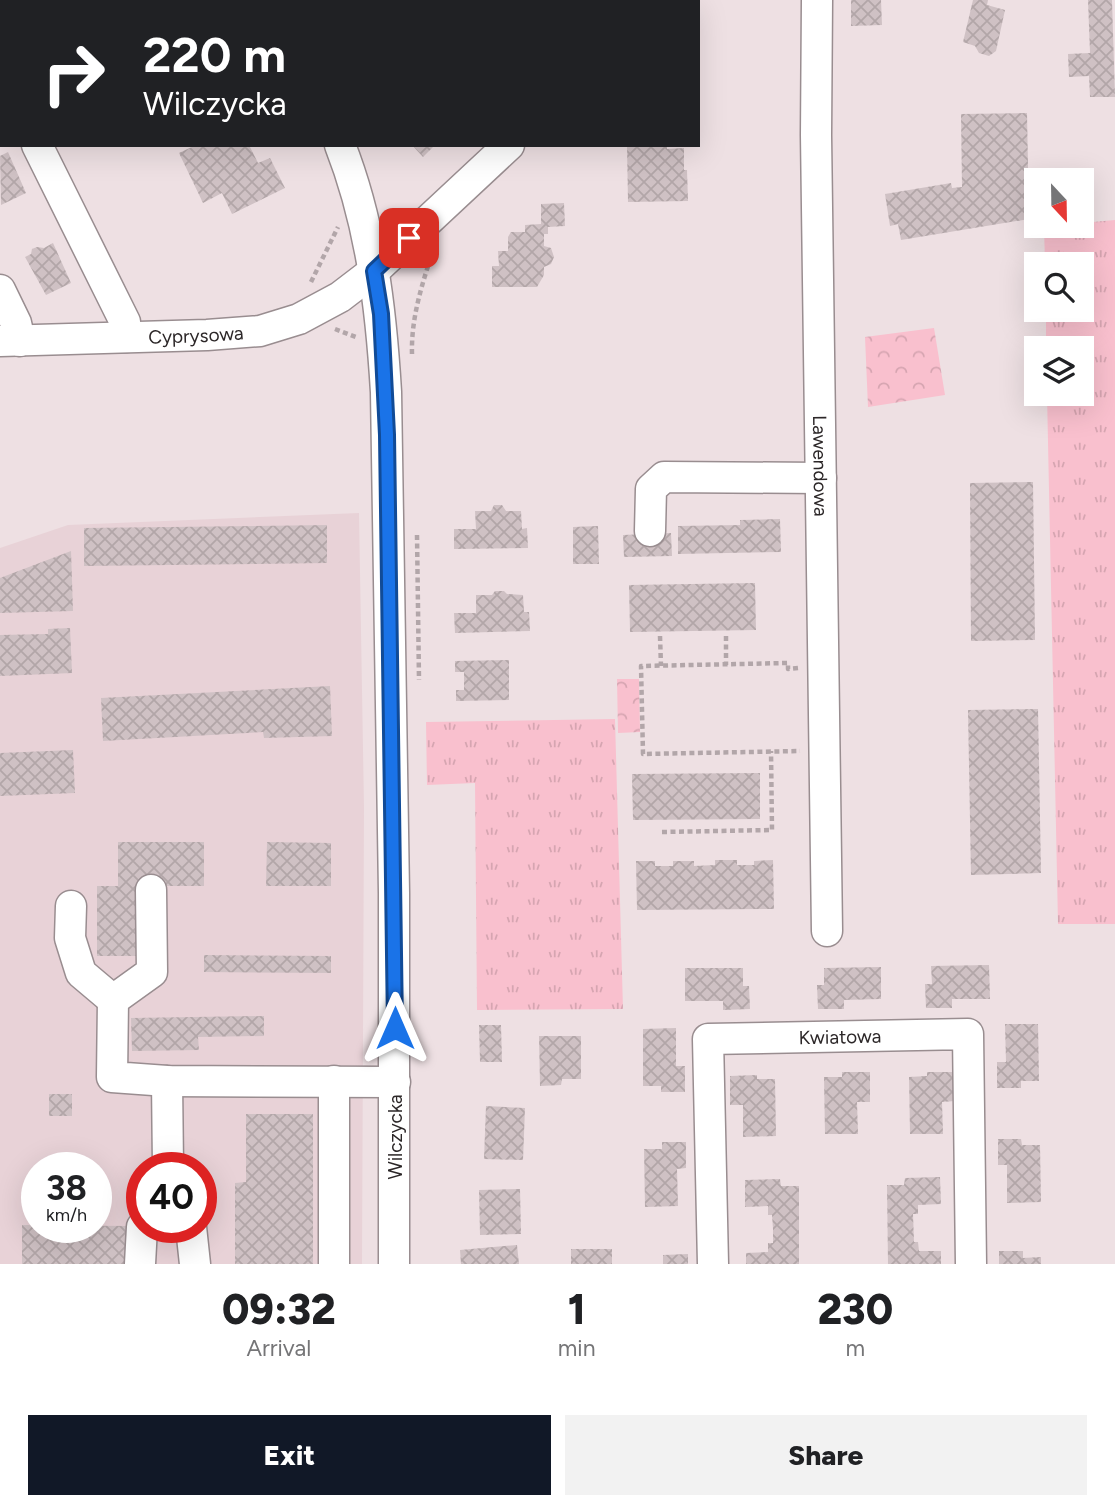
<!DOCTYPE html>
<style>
:root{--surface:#fff;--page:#f2f2f2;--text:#202124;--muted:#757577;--accent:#111827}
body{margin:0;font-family:Figtree,sans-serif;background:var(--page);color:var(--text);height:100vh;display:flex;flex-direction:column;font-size:26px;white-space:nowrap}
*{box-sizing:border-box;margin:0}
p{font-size:23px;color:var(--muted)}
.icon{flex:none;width:38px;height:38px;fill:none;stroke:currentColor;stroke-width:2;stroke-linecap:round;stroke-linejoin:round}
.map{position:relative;height:1264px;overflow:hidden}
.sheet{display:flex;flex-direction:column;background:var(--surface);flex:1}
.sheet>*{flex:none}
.banner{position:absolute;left:0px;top:0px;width:700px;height:147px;box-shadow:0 7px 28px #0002;background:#202124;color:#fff;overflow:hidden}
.needle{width:46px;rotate:158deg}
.buttons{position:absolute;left:1024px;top:168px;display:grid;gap:14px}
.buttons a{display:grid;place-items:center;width:70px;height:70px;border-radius:0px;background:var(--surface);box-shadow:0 7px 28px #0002;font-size:35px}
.speed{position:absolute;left:21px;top:1152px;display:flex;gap:14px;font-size:35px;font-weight:700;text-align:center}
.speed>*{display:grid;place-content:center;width:91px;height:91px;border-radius:50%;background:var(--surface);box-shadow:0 7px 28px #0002;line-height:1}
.speed small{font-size:18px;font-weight:400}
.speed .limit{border:10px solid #d22;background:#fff;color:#111}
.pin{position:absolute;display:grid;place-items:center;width:60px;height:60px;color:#fff;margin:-30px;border-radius:14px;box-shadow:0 4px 10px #0006}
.me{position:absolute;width:77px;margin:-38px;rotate:0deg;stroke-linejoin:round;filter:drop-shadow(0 0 5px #0008)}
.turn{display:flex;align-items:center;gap:24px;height:147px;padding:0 28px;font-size:32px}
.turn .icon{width:91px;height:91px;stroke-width:2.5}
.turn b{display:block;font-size:49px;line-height:60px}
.eta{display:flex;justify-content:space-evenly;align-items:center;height:119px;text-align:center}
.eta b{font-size:42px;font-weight:800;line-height:49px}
.button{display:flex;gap:14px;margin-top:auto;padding:14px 28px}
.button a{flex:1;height:80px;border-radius:0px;background:var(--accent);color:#fff;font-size:28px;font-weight:800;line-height:80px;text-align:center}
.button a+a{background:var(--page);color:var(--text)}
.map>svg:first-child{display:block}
.built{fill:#e8d2d7;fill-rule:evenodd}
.grass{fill:url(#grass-tufts)}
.forest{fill:url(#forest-crowns)}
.building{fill:url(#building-cross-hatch)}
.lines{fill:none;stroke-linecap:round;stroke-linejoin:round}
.minor-casing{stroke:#998d90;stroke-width:33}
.path{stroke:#b2a6a9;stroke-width:4.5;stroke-dasharray:5 3.5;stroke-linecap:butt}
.minor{stroke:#fff;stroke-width:30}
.route-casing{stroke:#114b97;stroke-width:18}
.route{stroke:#1a73e8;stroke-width:12}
.labels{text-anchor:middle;stroke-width:5;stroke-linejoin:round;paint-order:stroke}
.street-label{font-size:19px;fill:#2c2728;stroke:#fff}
</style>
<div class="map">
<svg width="1115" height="1264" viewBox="0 0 1115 1264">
<defs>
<pattern id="grass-tufts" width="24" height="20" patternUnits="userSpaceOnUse" patternTransform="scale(1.75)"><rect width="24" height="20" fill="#f9c0ce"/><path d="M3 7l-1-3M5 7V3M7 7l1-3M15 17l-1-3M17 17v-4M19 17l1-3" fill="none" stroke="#d6a5b1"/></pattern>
<pattern id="forest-crowns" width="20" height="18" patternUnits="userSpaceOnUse" patternTransform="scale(1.75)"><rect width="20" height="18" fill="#f9c0ce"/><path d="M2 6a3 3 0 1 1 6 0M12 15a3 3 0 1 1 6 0" fill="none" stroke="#d6a5b1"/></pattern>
<pattern id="building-cross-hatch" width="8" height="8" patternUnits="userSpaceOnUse" patternTransform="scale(1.75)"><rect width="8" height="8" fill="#cfc1c4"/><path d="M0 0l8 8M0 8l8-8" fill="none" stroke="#b2a6a8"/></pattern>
</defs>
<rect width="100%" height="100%" fill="#eee0e3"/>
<path class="built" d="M359 513 364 808 362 1264H0V548L68 525ZM37 1167H96V1227H37ZM142 1167H201V1227H142Z"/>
<g class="grass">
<path d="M1115 220V924H1058L1047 394H1082V348H1046V310H1082V264H1045L1044 226H1082V223Z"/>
<path d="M615 719 623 1009 477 1010 475 783 427 785 426 722Z"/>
</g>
<g class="forest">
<path d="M934 328 945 395 868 407 865 337Z"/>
<path d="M617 679H639L640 732 618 733Z"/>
</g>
<g class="building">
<path d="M851 0H881L882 25 851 26Z"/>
<path d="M973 0H988L987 5 1005 10 996 51 989 56 979 53 975 46 963 42Z"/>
<path d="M1088 0H1112L1115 97H1090L1089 76 1069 77 1068 54 1090 53Z"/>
<path d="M1027 113 1029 219 901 240 898 224 890 226 885 194 951 183 952 188 962 187 961 114Z"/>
<path d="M196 145H249L258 163 270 158 285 188 232 214 222 193 203 203 179 153Z"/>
<path d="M412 145H435L423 157Z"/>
<path d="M627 145H667V149L684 148V170H687L688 201 628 202Z"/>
<path d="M8 152 26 193 1 205 0 156Z"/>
<path d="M564 203 565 226 548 227V234H544V246L551 248 554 257 551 264 544 267V275L537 287H492V266H499L498 251H508V237L511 232H525V225L541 224V204Z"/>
<path d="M53 243 71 283 46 295 25 257 31 254 32 249 37 247 44 248Z"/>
<path d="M1033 482 1035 640 971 641 970 483Z"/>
<path d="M494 505H502L506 511H521L522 529 527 528 528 548 454 549V529H476L475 511H491Z"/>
<path d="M780 519 781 552 678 554V526L740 525V520Z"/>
<path d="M327 525V563L84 566V528Z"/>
<path d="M598 526 599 564H573V527Z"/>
<path d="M671 533 672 556 624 557 623 535Z"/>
<path d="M71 551 73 611 0 613V578Z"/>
<path d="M755 583 756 630 630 632 629 585Z"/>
<path d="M495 591H504L507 594 523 595 524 612H529L530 631 455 633 454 613H476V595H492Z"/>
<path d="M70 628 72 673 0 676V635L48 634V629Z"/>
<path d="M509 660V700L456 701V690H464V672H455V661Z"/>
<path d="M330 686 332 736 264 738 263 732 103 741 101 698Z"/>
<path d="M1038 709 1041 873 971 875 968 710Z"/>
<path d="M73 750 75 793 0 796V753Z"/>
<path d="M760 773V819L633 820 632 774Z"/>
<path d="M118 842H204V886H138L141 956H97V886H118Z"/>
<path d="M267 842 331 843V886H266Z"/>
<path d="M715 860H737V865H754V861L773 860 774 909 637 910 636 861H655V866H673V861H694V866L715 865Z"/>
<path d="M204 955 331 956V973L204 972Z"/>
<path d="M989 965 990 999H952V1008H926L925 984H932L931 966Z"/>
<path d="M881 967V999L844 1000V1009H818L817 985H824V968Z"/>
<path d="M685 968H743V986H749L750 1009 723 1010V1001H685Z"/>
<path d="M264 1016V1036L198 1037 199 1050 132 1051 131 1018Z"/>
<path d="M1005 1024H1038L1039 1081H1021V1088H997V1062H1006Z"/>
<path d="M479 1025H501L502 1062H480Z"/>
<path d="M676 1028V1066H685V1092H661V1086H643V1029Z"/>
<path d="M539 1036H581V1079H562L561 1085 540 1086Z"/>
<path d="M842 1072H870V1102H857L858 1134H825L824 1077H842Z"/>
<path d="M927 1072H954L955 1101 942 1102 943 1134H910L909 1077 927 1076Z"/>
<path d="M757 1075V1079H775L776 1136 743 1137V1105H730V1076Z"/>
<rect x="49" y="1094" width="23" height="22"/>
<path d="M486 1106 525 1108 523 1160 484 1159Z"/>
<path d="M246 1114H313V1264H235V1183L246 1182Z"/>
<path d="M998 1139H1021L1022 1145H1040L1041 1202 1007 1203V1165H998Z"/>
<path d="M662 1142H686V1168L677 1169 678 1206 645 1207 644 1149H662Z"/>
<path d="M940 1177 941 1204 918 1205V1214H913L914 1242H918L919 1251H941V1264H888L887 1185H904L905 1178Z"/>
<path d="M780 1179 781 1186H799V1264H746V1253L768 1252V1243H773V1229L772 1215H768V1206L745 1207V1180Z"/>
<path d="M520 1189 521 1234 480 1235 479 1190Z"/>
<path d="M22 1225 129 1226V1264H22Z"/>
<path d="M517 1245 519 1264H461L460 1250Z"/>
<rect x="571" y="1249" width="41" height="15"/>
<path d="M999 1251H1023V1258L1041 1257V1264H999Z"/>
<path d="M688 1254V1264H663V1255Z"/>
</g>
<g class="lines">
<defs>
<g id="minor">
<path d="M281 0 282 2"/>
<path id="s1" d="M817 0 816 135 827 931"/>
<path d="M665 2 667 0"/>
<path d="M37 145 125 322 126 337"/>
<path d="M340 145C371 224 381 308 386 392L394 893V1264"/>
<path d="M0 290 16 323 20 341"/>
<path id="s2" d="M0 341 207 335 260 331 299 319 340 297 374 271 509 145"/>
<path d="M650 531 651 489 664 477 821 478"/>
<path d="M151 890 152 972 113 1000 112 1077 167 1081 395 1082"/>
<path d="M71 906 70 938 81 973 113 1000"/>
<path d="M167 1081 168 1167"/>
<path d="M191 1227 195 1264"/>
<path d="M140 1264 142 1227"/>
<path d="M334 1264V1081"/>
<path id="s3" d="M713 1264 708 1039 968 1034 971 1264"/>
</g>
</defs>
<use href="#minor" class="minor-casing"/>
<g class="path">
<path d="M311 282 338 227"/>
<path d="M335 329 356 337"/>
<path d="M412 354C411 320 421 287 432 254"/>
<path d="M417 535 419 680"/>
<path d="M660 636 661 666"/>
<path d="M726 636V665"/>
<path d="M798 668 788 669V663L641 666 643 754 800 751"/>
<path d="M662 832 772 830 771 751"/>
</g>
<use href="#minor" class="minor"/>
</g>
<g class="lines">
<defs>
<path id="route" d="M395 1028 387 435 381 314 374 271 409 238"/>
</defs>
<use href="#route" class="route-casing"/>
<use href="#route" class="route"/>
</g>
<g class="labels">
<g class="street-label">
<text dy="7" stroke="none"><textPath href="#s2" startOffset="196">Cyprysowa</textPath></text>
<text dy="7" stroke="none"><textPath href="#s1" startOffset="466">Lawendowa</textPath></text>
<text dy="7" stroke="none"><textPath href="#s3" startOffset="357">Kwiatowa</textPath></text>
<text transform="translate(395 1137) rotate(-90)" y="7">Wilczycka</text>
</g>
</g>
</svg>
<div class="buttons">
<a><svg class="needle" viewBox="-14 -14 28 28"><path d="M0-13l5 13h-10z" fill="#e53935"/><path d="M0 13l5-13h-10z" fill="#757577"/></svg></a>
<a><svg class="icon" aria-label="search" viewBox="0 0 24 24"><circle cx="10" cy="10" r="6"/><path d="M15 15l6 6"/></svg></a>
<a><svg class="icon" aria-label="layers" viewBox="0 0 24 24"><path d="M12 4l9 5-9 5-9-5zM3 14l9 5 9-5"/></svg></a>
</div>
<div class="speed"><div>38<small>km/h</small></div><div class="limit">40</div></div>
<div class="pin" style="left:409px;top:238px;background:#d93025"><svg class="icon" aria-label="arrive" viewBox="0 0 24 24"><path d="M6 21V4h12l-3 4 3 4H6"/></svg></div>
<svg class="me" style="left:395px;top:1028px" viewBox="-20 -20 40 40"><path d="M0-17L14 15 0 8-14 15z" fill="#1a73e8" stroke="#fff" stroke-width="4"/></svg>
<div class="banner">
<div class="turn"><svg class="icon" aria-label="right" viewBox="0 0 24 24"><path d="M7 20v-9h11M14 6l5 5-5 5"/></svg><div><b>220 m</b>Wilczycka</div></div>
</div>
</div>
<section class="sheet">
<div class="eta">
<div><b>09:32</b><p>Arrival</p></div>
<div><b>1</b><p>min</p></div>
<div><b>230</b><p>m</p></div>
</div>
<div class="button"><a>Exit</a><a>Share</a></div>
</section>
